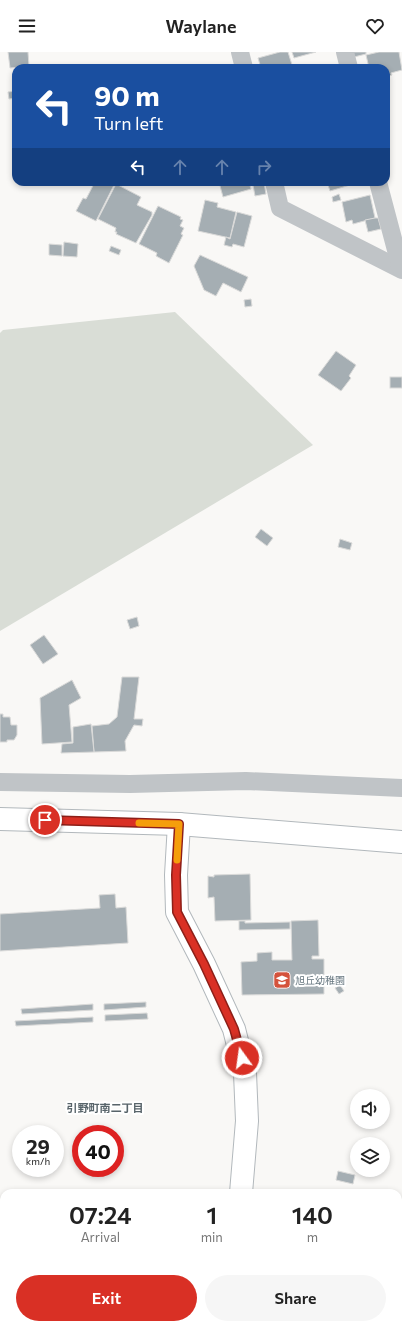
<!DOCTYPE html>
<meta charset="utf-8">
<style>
:root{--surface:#fff;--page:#f6f6f6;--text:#222;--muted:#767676;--accent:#d93025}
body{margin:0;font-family:Commissioner,"Noto Sans JP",sans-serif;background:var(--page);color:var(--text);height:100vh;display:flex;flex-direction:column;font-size:15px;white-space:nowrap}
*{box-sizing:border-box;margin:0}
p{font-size:13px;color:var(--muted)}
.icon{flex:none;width:22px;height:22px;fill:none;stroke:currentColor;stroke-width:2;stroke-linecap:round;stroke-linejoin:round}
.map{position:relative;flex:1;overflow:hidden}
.sheet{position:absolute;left:0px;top:1137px;width:402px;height:140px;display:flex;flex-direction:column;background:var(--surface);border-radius:12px 12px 0 0;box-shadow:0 2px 6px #0003}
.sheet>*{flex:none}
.guide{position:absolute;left:12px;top:12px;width:378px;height:122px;border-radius:12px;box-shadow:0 2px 6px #0003;background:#1a4fa0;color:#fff;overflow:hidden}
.tools{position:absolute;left:350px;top:1037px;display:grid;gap:8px}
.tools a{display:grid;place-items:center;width:40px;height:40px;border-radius:50%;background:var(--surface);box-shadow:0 2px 6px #0003;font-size:20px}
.speed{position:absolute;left:12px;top:1073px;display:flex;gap:8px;font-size:20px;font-weight:700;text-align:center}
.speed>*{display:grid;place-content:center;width:52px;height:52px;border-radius:50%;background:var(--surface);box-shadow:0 2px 6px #0003;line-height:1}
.speed small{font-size:10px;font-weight:400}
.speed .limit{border:6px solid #d22;background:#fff;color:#111}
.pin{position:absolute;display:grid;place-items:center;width:34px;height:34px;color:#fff;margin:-17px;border:2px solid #fff;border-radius:50%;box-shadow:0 1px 4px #0007}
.me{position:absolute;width:44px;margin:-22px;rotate:346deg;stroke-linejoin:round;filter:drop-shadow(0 0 3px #0008)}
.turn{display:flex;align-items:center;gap:14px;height:84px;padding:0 16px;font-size:18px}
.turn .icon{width:52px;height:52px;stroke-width:2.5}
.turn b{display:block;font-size:28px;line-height:34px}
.lanes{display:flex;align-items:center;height:38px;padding:0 16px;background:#0003;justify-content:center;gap:20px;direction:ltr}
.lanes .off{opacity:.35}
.eta{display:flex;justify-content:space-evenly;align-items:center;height:68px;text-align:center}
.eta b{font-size:24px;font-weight:600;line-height:28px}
.primary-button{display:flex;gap:8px;margin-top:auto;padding:8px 16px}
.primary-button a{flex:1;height:46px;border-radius:24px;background:var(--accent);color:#fff;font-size:16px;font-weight:600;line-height:46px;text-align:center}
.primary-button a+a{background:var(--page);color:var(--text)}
header{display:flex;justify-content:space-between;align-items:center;height:52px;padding:0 16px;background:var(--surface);font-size:18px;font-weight:600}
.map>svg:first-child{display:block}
.green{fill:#d9ddd6}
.building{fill:#a5aeb3;stroke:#dadad9}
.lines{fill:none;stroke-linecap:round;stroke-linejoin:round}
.secondary-casing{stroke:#b2b8bc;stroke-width:24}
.street{stroke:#c0c4c7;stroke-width:18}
.secondary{stroke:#fff;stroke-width:22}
.route-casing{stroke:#8d1f18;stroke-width:10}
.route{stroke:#d93025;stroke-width:7}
.slow{stroke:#f59e0b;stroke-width:7}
.labels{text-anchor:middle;stroke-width:4;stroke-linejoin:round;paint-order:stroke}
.poi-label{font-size:10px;fill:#66767f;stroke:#fff;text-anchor:start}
.neighbourhood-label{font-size:11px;font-weight:bold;fill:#58646a;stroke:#fff}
</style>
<header><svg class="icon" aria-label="menu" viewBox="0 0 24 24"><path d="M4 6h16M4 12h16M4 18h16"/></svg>Waylane<svg class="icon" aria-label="heart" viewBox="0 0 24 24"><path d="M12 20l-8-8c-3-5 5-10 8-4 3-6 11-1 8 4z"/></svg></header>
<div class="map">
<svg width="402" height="1277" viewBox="0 0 402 1277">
<rect width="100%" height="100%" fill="#f9f8f6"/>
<g class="green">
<path d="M175 260 313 393 0 579V281L3 278Z"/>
<path d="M0 1205 4 1207V1254H0Z"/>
</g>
<g class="building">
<path d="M8 0H28L29 14 10 16Z"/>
<path d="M280 0H288L293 16H261L258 6Z"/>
<path d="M292 0H316L294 6Z"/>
<path d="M352 0H366V2L354 5Z"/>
<path d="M379 0H399L402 18 391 21 392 23 386 25V16H369L366 3Z"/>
<path d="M16 39V46L9 47 8 40Z"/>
<path d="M95 130 115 131 96 169 76 159 83 146 86 147Z"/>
<path d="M219 130H249L251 137 223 145Z"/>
<path d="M327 130H360L330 139Z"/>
<path d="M264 131 266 142 255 144 253 133Z"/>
<path d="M116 132 141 145 137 153 152 160V163L136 191 116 182 117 180H115L116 176 98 167Z"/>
<path d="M339 142 341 148 333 150 332 145Z"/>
<path d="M370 143 375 166 353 172 352 168 346 170 342 150Z"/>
<path d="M205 148 218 151 217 155 236 160 230 186 198 179Z"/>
<path d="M158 154 181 165 180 167 183 168 180 174 184 176 181 182 183 183 169 211 156 204 157 201 139 192Z"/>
<path d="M237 160 252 164 244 195 233 192 232 195 224 193 226 185 230 187Z"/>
<path d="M375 166H378L381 177 368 180 365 168Z"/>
<path d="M64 190 78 192 77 205 63 204Z"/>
<path d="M49 192 62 193V204L49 203Z"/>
<path d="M111 194 121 198 119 203 109 199Z"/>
<path d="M200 203 248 225 241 240 223 231 216 244 204 238 194 214Z"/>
<path d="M251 247 252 254 245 255 244 248Z"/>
<path d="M336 299 356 313 349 324 351 326 341 339 318 323Z"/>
<rect x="390" y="325" width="12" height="11"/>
<path d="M261 477 273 486 267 494 255 485Z"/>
<path d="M340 487 352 491 350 498 338 495Z"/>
<path d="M137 565 139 574 130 577 127 568Z"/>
<path d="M44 583 58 602 43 612 30 593Z"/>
<path d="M122 625H139L134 667H143L142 674 134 673 125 689 126 699 94 700 92 674 109 672 117 665Z"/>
<path d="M72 628 81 646 69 653 72 690 42 692 40 646Z"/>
<path d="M0 662H3V665H10L11 673H17V683L14 688H7V690H0Z"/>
<path d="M91 672 94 700 61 701 62 692 73 691V675Z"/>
<path d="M250 822 251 868 215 869 214 845 208 846V824L214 825V823Z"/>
<path d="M115 842 116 856 126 855 128 891 0 899V862L100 856 99 843Z"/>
<path d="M318 868 319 904H312V907H324V942L242 943 241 910 257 909V901L272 900V908H292L291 869Z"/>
<path d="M239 869H245V871L290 870V877L239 878Z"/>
<path d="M340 933 344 939 339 942 335 936Z"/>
<path d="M146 950V955L104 958V952Z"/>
<path d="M93 952V958L22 962 21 957Z"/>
<path d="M147 961 148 967 105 969V963Z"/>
<path d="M93 965V970L16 974 15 969Z"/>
<path d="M338 1119 355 1123 353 1132 336 1128Z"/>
<path d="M365 1273H374L380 1274 379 1277H367L364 1276Z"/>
<path d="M385 1273 402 1275V1277H384Z"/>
</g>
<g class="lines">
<defs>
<g id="secondary">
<path d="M0 767 179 772 402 790"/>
<path d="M179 772 176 823 177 860 204 912 234 977 245 1021 247 1069 241 1141"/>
<path d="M0 1180 4 1181"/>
<path d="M0 1265 4 1264"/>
<path d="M115 1273 167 1277"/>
<path d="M234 1273 244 1277"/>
<path d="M209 1277 210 1273"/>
</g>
</defs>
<use href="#secondary" class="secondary-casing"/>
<g class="street">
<path d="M240 0 244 16"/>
<path d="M345 0 349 16"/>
<path d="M274 130 280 156 402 218"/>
<path d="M378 130 401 217"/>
<path d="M0 730 130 732 246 729 402 736"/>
</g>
<use href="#secondary" class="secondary"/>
</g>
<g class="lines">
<defs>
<path id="route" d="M45 768 179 772 176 823 177 860 204 912 234 977 242 1006"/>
</defs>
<use href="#route" class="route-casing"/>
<use href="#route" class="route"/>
<path class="slow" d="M139 771 179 772 177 808"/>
</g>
<defs>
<symbol id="school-square" viewBox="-11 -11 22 22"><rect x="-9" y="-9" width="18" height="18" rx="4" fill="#d4523b" stroke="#fff"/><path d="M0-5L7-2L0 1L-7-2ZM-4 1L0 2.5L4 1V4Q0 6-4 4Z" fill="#fff"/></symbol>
</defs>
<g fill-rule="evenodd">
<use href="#school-square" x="272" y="918" width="20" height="20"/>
</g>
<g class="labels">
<g class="poi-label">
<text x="295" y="932">旭丘幼稚園</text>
</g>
<g class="neighbourhood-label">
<text x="105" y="1060">引野町南二丁目</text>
</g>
</g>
</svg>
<div class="tools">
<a><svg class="icon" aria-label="sound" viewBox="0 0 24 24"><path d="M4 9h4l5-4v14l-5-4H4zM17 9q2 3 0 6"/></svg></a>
<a><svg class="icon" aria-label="layers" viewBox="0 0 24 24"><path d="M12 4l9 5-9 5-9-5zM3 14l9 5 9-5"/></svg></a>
</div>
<div class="speed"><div>29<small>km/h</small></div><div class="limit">40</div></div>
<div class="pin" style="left:45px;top:768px;background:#d93025"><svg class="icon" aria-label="arrive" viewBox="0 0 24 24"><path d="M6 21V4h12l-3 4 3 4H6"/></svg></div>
<svg class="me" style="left:242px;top:1006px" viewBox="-20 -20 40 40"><circle r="17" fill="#d93025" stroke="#fff" stroke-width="3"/><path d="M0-11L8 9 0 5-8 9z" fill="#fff"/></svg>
<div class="guide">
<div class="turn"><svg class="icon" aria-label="left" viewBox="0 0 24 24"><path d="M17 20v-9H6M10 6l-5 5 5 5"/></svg><div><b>90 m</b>Turn left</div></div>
<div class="lanes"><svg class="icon" aria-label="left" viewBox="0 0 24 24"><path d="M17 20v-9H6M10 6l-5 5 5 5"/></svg><svg class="icon off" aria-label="ahead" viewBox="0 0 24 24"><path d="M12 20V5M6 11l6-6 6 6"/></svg><svg class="icon off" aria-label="ahead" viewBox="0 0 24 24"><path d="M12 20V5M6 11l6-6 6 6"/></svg><svg class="icon off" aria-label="right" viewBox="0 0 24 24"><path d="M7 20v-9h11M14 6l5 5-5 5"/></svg></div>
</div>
<section class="sheet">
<div class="eta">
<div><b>07:24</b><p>Arrival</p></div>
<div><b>1</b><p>min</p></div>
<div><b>140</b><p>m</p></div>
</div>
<div class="primary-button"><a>Exit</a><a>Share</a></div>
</section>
</div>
